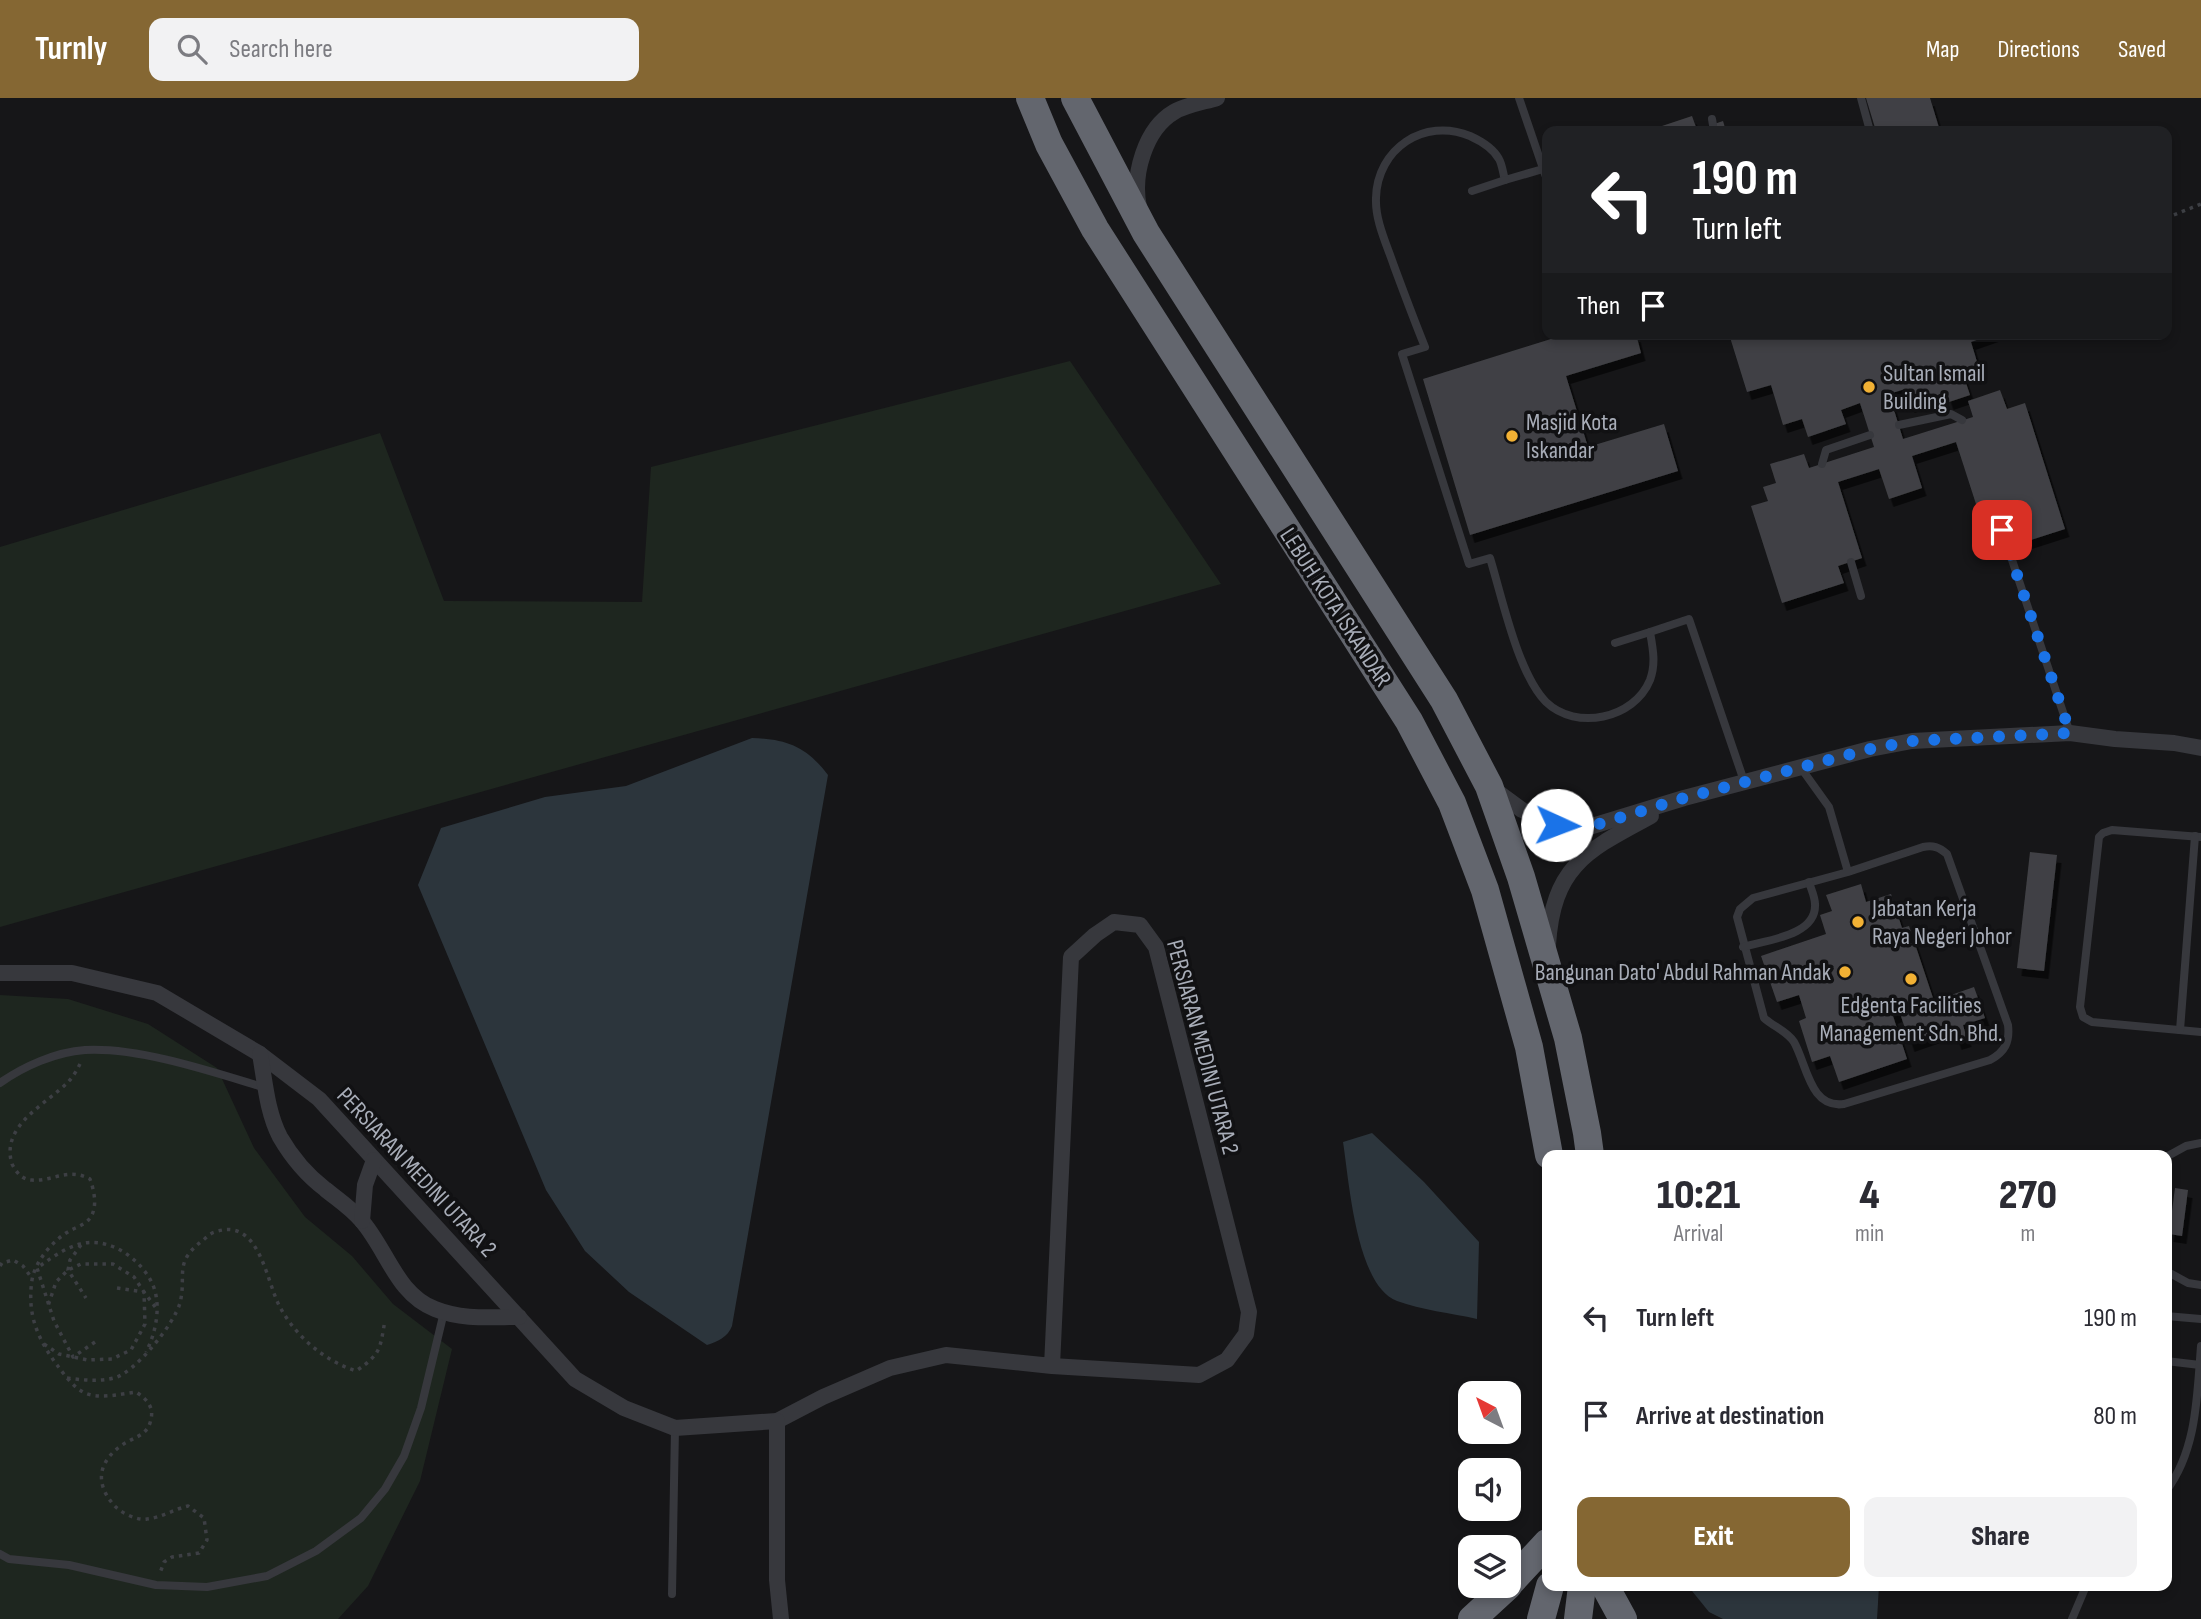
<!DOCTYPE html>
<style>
:root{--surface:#fff;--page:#f2f2f3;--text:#2b2b33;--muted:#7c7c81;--accent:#856733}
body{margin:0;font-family:"Sofia Sans Condensed",sans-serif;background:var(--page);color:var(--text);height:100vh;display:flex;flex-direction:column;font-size:26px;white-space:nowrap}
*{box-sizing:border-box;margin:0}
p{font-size:23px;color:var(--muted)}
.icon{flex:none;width:38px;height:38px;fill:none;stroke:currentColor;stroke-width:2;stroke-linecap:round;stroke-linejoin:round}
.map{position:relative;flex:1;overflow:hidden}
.panel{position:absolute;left:1542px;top:1052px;width:630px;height:441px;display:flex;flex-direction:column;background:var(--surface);border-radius:14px;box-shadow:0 4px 10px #0003}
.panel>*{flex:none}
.guide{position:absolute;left:1542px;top:28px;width:630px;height:214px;border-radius:14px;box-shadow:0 4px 10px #0003;background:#202124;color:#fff;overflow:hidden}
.needle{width:46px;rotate:319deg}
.controls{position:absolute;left:1458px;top:1283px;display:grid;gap:14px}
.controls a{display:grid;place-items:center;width:63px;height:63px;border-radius:14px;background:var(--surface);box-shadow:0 4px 10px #0003;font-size:35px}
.pin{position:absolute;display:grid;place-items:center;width:60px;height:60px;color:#fff;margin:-30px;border-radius:14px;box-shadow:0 4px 10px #0006}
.me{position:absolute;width:77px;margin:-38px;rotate:92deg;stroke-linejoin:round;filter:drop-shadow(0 0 5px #0008)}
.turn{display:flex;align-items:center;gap:24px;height:147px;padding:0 35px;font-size:32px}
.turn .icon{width:91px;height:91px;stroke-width:2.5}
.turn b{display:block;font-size:49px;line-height:60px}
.then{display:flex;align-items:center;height:66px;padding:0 35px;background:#0003;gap:14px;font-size:26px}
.eta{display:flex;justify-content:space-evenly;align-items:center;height:119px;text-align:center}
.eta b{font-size:42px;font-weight:800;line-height:49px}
.button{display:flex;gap:14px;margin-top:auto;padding:14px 35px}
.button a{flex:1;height:80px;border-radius:14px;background:var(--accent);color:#fff;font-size:28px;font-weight:800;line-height:80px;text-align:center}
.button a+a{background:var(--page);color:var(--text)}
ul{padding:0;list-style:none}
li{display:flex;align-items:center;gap:21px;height:98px;padding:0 35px}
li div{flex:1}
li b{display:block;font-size:26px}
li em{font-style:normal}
header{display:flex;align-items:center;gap:42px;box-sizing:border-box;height:98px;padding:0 35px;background:var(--accent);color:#fff}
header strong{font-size:33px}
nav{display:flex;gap:38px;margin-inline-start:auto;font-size:24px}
.search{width:490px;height:63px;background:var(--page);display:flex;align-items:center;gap:18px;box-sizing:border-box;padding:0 24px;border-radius:14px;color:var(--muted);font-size:26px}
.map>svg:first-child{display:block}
.green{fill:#1e261f}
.water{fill:#2c353c}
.building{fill:#404145;filter:url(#shadow)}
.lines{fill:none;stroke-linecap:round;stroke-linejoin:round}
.path{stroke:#3d3f44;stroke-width:3.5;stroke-dasharray:3.5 5;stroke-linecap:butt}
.lane{stroke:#37383d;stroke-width:8}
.street{stroke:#37383d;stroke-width:16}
.highway{stroke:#63666e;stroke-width:28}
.route{stroke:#1a73e8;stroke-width:12;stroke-dasharray:0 21.6}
.poi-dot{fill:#f2b134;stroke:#111113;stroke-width:2.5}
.labels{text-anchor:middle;stroke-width:7;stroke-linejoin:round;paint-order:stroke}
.poi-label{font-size:24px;fill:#a8adb8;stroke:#111113;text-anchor:start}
.street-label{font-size:24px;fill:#a8adb8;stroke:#111113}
</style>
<header>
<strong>Turnly</strong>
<div class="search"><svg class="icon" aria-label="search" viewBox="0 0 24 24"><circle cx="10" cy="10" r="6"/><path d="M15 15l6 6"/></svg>Search here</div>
<nav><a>Map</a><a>Directions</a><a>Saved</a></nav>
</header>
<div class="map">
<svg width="2201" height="1521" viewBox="0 0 2201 1521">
<defs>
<filter id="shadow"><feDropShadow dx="4.5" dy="8" stdDeviation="0" flood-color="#0009"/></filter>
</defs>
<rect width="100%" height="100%" fill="#161618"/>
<g class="green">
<path d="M1070 263 1221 486 0 829V449L380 335 444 503 642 504 651 369Z"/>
<path d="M0 897 68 901 148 926 217 970 254 1050 305 1119 352 1158 393 1206 452 1251 420 1383 368 1488 338 1521H0Z"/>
</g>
<g class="water">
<path d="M752 640C787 641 807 649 828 677L732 1228C728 1239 717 1244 707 1247L629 1194 585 1153 546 1092 418 787 441 730 545 699 626 688Z"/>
<path d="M1372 1035 1424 1084 1479 1144 1477 1221C1451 1215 1421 1212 1397 1203 1356 1188 1349 1082 1343 1044Z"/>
<path d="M1688 1488H1879L1877 1521H1723L1709 1514Z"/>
</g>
<g class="building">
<path d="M1866 0H1930L1940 33H1876Z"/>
<path d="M1692 18 1697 32 1723 23 1726 33H1647Z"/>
<path d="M1567 236H1636L1641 255 1566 278 1588 349 1664 326 1678 373 1470 437 1423 281Z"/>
<path d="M1729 236H1994L1971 244 1978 267 1962 273 1970 297 1949 304 1946 295 1910 307 1905 291 1889 296 1903 341 1973 319 1968 303 2000 292 2007 311 2025 305 2065 431 2015 447 2010 430 1986 437 1956 344 1912 358 1922 390 1889 401 1879 371 1838 384 1862 460 1838 468 1844 485 1782 505 1751 408 1768 403 1763 389 1776 385 1770 366 1804 356 1809 370 1874 349 1860 305 1841 312 1846 326 1808 339 1802 321 1783 327 1771 287 1747 294Z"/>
<path d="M2030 754 2057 757 2044 873 2017 870Z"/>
<path d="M1861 786 1866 804 1891 796 1902 830 1909 828 1934 903 1974 889 1985 920 1963 927 1967 941 1957 944 1953 931 1910 946 1900 915 1893 918 1907 961 1839 984 1830 958 1812 964 1799 923 1806 920 1799 897 1777 904 1761 858 1826 836 1820 817 1832 813 1826 797Z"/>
<path d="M2175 1090 2188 1092 2182 1138 2169 1136Z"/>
</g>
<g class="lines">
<g class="path">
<path d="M2166 120 2201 106"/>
<path d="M80 966C77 972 73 979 68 984 47 1006 0 1027 12 1066 16 1074 22 1082 32 1082 52 1084 68 1069 90 1081 95 1095 99 1115 85 1125 79 1129 72 1131 66 1135 51 1145 35 1164 32 1182 27 1216 37 1240 57 1267 64 1276 72 1288 83 1294 98 1302 120 1296 136 1294 148 1302 155 1310 150 1325 146 1338 132 1340 122 1347 98 1364 95 1385 113 1406 119 1414 137 1423 147 1421 160 1420 175 1411 188 1408L204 1420 207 1442 199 1455 172 1459 164 1464 160 1475"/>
<path d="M81 1147 70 1162 68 1172 86 1200"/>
<path d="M0 1168 2 1165 13 1162 23 1168 31 1179"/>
<path d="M117 1190 144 1194 156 1210"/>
<path d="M95 1244 73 1259 54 1223 37 1170C50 1161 64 1150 80 1146 108 1138 140 1160 152 1185 162 1206 156 1235 146 1254"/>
<path d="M44 1246 59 1256 88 1262 112 1261 131 1252 145 1226 144 1194 134 1179 113 1166H81L68 1172 56 1184 48 1208"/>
<path d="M67 1280C83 1282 98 1284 114 1280 135 1275 174 1226 180 1205 187 1177 173 1165 202 1143 205 1141 210 1135 215 1134 260 1118 266 1184 280 1209 296 1239 325 1263 356 1273 381 1256 380 1251 385 1222"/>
</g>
<g class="lane">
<path d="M1519 0 1547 82"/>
<path d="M1861 0 1870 33"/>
<path d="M1712 21 1713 27"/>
<path d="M1543 71 1505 82C1503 75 1502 66 1499 61 1493 50 1481 43 1470 38 1424 19 1377 51 1376 100 1375 123 1387 147 1394 168 1404 195 1414 222 1425 249L1402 256 1469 466 1490 460C1502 499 1518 576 1546 604 1576 633 1634 621 1650 582 1656 566 1653 551 1650 534L1689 521 1745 686"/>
<path d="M1472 93 1505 82"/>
<path d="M1899 327 1951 316 1962 322"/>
<path d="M1822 366 1826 352 1870 337"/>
<path d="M2002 432 2070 635"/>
<path d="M1851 464 1861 498"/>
<path d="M1615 545 1650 534"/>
<path d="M1801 670 1829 709 1848 774 1923 749C1933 747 1939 749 1947 756L2008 927C2010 944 2005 954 1990 962L1844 1006C1810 1011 1807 967 1794 944 1787 933 1774 929 1764 920L1737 819 1740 811 1753 800 1848 774"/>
<path d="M2201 739 2112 732 2103 735 2099 739 2080 909 2083 919 2092 924 2201 934"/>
<path d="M1743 849C1766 842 1817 838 1815 806 1815 799 1811 791 1809 784"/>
<path d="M2180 932 2195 738"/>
<path d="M0 985C24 968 56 954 85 952 140 949 213 974 266 990"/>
<path d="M2166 1059 2186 1048 2201 1045"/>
<path d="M2166 1173 2188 1185 2201 1187"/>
<path d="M2166 1218 2201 1221"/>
<path d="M2166 1263 2200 1267"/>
<path d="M2166 1393C2197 1352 2197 1298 2201 1248"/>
<path d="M0 1456 9 1461 69 1467 156 1487 207 1489 267 1478 316 1453 361 1420 385 1391 404 1358 421 1310 444 1214"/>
<path d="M672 1496 675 1330"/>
<path d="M2072 1521 2086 1488"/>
</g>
<g class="street">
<path d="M1139 109C1132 77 1145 31 1174 14 1186 7 1204 4 1217 0"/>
<path d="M1492 690 1522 712 1557 727 1589 729 1684 700 1870 651 1912 643 2070 635 2115 641 2174 645 2201 650"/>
<path d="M1548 847C1553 767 1588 752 1651 718"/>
<path d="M0 875H72L157 895 260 956 319 1001 575 1281 624 1310 675 1330 777 1323 823 1299 890 1270 946 1257 1052 1268 1199 1277 1227 1262 1246 1236 1249 1214 1156 849 1140 827 1114 824 1095 837 1071 859 1052 1268"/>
<path d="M260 956C265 984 267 1014 280 1039 291 1058 308 1078 325 1091 337 1101 351 1110 361 1122 387 1151 396 1196 435 1211 462 1222 491 1219 519 1219"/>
<path d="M362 1123 365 1087 374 1062"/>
<path d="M777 1323V1482L781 1521"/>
</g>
<g class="highway">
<path d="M1030 0 1049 46 1095 131 1409 623 1452 705 1485 792 1529 949 1549 1057"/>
<path d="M1075 0 1146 135 1444 602 1489 688 1521 779 1568 940 1587 1035 1590 1057"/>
<path d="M1508 1487 1547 1445"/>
<path d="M1605 1488 1623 1521"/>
<path d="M1472 1521 1508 1488"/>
<path d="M1541 1521 1550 1488"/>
<path d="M1578 1521 1582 1488"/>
</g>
</g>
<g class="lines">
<path class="route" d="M1557 727 1589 729 1684 700 1870 651 1912 643 2070 635 2002 432"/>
</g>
<g class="poi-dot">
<circle cx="1869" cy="289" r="7"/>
<circle cx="1512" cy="338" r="7"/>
<circle cx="1858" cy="824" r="7"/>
<circle cx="1845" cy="874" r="7"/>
<circle cx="1911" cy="881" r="7"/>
</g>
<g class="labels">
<g class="poi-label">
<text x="1883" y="283">Sultan Ismail<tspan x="1883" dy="28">Building</tspan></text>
<text x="1526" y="332">Masjid Kota<tspan x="1526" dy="28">Iskandar</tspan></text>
<text x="1872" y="818">Jabatan Kerja<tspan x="1872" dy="28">Raya Negeri Johor</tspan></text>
<text x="1831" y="882" text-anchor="end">Bangunan Dato' Abdul Rahman Andak</text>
<text x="1911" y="915" text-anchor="middle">Edgenta Facilities<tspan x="1911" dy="28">Management Sdn. Bhd.</tspan></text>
</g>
<g class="street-label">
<text transform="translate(1336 509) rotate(57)" y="8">LEBUH KOTA ISKANDAR</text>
<text transform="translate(1203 949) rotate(75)" y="8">PERSIARAN MEDINI UTARA 2</text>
<text transform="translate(417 1074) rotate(47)" y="8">PERSIARAN MEDINI UTARA 2</text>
</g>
</g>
</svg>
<div class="controls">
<a><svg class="needle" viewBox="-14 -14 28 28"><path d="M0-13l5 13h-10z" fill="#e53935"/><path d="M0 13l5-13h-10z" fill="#7c7c81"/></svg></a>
<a><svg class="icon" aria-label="sound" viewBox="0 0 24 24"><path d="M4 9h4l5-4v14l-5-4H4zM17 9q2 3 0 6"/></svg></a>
<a><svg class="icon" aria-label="layers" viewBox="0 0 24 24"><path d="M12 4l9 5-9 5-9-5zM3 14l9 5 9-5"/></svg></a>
</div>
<div class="pin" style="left:2002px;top:432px;background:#d93025"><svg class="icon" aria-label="arrive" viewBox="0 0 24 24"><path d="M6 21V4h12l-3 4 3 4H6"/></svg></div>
<svg class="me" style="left:1557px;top:727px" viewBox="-20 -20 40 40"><circle r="19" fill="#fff"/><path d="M0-13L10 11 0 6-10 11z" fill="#1a73e8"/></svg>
<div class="guide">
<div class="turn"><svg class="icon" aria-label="left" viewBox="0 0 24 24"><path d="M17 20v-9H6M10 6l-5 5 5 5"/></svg><div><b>190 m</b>Turn left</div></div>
<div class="then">Then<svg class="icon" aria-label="arrive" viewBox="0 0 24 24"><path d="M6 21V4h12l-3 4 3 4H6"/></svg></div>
</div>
<section class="panel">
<div class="eta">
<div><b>10:21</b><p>Arrival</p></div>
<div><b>4</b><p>min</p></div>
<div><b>270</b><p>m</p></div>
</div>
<ul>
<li><svg class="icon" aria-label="left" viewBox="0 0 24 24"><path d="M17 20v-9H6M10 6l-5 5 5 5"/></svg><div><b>Turn left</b></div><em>190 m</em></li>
<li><svg class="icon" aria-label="arrive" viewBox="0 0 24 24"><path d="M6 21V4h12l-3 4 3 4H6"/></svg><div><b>Arrive at destination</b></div><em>80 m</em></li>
</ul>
<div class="button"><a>Exit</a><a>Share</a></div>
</section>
</div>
